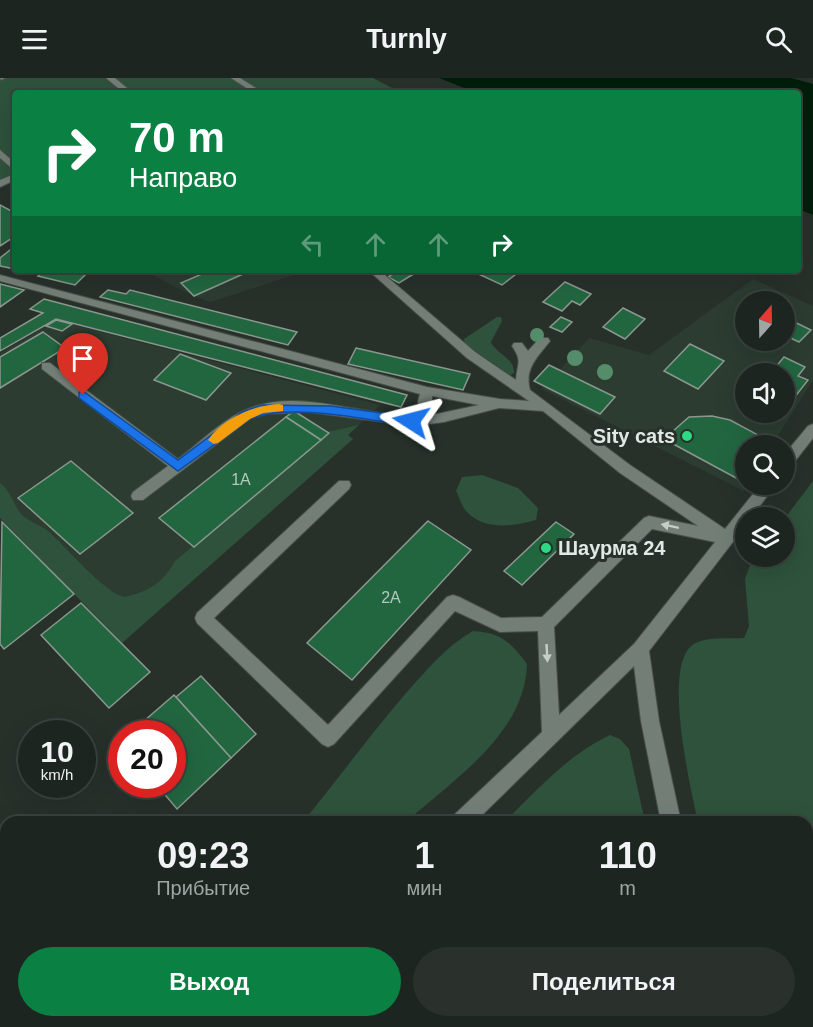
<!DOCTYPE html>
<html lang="ru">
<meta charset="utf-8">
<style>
:root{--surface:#1d2520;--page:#2a312d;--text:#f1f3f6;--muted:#a0a5a5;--line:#3b423e;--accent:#0b8043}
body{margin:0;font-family:Arial,sans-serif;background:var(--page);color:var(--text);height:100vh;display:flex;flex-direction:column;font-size:22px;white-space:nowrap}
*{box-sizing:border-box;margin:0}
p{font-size:20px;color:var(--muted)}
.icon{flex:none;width:33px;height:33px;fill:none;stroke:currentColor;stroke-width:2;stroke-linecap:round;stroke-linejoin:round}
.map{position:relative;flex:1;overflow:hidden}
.side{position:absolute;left:0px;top:738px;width:813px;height:212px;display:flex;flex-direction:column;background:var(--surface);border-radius:18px 18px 0 0;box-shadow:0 6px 24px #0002,0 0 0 2px var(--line)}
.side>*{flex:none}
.hud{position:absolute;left:12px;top:12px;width:789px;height:183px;border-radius:6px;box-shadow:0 6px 24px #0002,0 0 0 2px var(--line);background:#0b8043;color:#fff;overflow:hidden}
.needle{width:39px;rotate:20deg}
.controls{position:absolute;left:735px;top:213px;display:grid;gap:12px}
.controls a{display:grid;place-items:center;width:60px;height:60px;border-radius:50%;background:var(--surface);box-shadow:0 6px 24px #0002,0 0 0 2px var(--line);font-size:30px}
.speed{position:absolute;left:18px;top:642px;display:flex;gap:12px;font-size:30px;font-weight:700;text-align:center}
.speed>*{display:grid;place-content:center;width:78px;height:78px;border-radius:50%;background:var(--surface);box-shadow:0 6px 24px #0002,0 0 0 2px var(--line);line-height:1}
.speed small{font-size:15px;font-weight:400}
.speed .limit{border:9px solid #d22;background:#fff;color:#111}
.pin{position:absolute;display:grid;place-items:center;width:51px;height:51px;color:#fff;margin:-62px -26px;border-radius:50% 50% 50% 0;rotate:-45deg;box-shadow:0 0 6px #0007}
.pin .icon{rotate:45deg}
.me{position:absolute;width:66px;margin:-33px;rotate:279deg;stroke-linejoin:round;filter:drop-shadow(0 0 4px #0008)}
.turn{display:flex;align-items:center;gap:21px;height:126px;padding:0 18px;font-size:27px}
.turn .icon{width:78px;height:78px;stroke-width:2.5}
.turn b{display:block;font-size:42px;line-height:51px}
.lanes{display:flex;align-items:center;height:57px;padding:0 18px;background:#0003;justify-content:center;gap:30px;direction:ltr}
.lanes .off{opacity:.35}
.eta{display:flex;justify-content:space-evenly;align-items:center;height:102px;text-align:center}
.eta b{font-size:36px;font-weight:700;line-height:42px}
.primary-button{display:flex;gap:12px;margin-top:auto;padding:12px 18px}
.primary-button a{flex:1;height:69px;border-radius:36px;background:var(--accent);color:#fff;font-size:24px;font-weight:700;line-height:69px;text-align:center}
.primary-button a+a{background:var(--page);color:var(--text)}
header{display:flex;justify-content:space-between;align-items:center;height:78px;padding:0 18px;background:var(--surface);font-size:27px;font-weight:700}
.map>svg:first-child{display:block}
.built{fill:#2c3c31;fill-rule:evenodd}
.green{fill:#2e523b}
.water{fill:#001e0b}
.building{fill:#226640;stroke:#8b978f;stroke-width:1.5}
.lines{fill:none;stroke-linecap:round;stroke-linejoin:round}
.minor-casing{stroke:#474f49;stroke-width:2}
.minor{fill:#737e76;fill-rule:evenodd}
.tree{fill:#558d6a}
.oneway{fill:#c6cec8}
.route{fill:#1a73e8;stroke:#114b97;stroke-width:1.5}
.slow{fill:#f59e0b}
.poi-dot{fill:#2fd883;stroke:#27312a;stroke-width:2}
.labels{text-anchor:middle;stroke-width:6;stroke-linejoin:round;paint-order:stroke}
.number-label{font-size:16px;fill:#b2c8bb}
.poi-label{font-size:20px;font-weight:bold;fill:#e2e9e4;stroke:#27312a;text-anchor:end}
</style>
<header><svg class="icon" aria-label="menu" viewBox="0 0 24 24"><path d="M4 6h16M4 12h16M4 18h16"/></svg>Turnly<svg class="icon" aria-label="search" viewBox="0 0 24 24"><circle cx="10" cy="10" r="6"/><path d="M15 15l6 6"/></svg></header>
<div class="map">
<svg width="813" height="949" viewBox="0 0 813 949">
<rect width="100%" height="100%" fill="#27312a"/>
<g class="built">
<path d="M143 192H309L211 224 193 218Z"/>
<path d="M753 201 813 228V302L772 367 746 368V406L748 407 744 413 542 311 589 260 649 277ZM746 224H784V262H746ZM746 296H784V334H746Z"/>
<path d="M56 242 380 327 348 357 353 361 122 565 0 440V275Z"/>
</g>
<g class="green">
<path d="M0 0H373L396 12 386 15H15V99L0 106Z"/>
<path d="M497 239H501L502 243 491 264C496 276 515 280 514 295L510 297 465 266 464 261Z"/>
<path d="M359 347 348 357 353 361 122 565 0 440V405C11 413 13 426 21 436 29 444 39 446 48 453 66 469 104 514 124 519 148 514 163 505 175 483L329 356 327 354Z"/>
<path d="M482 397 518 410 538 430 536 442C514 448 485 453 467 434 462 429 459 419 456 413L462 399Z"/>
<path d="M813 403V874L807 879V744H698C691 712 661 586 694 566 707 558 729 561 744 560L749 548 745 501 753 479 784 478 785 440Z"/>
<path d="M473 553C502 555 510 564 527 586 525 656 454 701 406 744H303C338 701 370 657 406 615 427 592 446 568 473 553Z"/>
<path d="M610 657 620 661 629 671 645 744H504C537 712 568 677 610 657Z"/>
<path d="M22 944H176L170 949H14Z"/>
<path d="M325 944H682V949H320Z"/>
</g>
<path class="water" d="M439 0H791L813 6V137L798 131V15H477Z"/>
<g class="building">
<path d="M0 127 15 135V158L0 168Z"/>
<path d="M15 168V191L0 188V180Z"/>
<path d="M45 192H90L75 207 38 198Z"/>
<path d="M211 192H252L194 218 181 205Z"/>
<path d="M399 192H402L412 197 399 205 388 199Z"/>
<path d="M470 192H518L520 193 502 207Z"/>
<path d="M565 204 591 216 580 227 572 223 562 233 543 224Z"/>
<path d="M0 206 24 212 0 229Z"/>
<path d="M108 212 126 216 130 212 297 254 288 267 100 219Z"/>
<path d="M44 221 407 317 401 329 56 241 0 273V260L43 235 30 231Z"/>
<path d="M623 230 645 241 625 261 603 249Z"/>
<path d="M561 239 572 244 562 254 550 249Z"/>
<path d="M784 239 811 252 799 264 784 257Z"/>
<path d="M56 242 72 246 62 253 46 248Z"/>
<path d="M43 254 65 270 0 310V279Z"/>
<path d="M690 266 724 283 698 311 664 293Z"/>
<path d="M356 270 470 296 463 312 348 286Z"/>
<path d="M180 276 231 295 206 322 154 302Z"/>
<path d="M784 279 805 289 798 298 808 302 790 325 784 322V296H770Z"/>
<path d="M549 287 615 319 600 336 534 303Z"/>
<path d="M294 333 329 355 321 362 286 339Z"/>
<path d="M712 338 730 342 771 364 768 368H746V393L738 401 664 361 689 339Z"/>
<path d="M286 339 321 362 194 469 159 440Z"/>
<path d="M71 383 133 435 80 476 18 420Z"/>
<path d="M428 443 471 472 352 602 307 565Z"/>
<path d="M2 444 74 516 4 571 0 566Z"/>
<path d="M556 444 574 456 522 507 504 493Z"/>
<path d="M81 525 150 594 109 630 41 557Z"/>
<path d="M201 598 256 656 231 680 176 619Z"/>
<path d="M174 617 231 680 177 731 156 706H172V656H129Z"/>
</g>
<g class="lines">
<defs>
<g id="minor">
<path d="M0 0H5L1 2Z"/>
<path d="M106 0H115L133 15H124Z"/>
<path d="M231 0H240L264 15H254Z"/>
<path d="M0 72 15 85V93L0 80Z"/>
<path d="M15 96V102L0 109V102Z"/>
<path d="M368 192H379L475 274 516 302C517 285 523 284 512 268L514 265H522L528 273 540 260H548L550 263C538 279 524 290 530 312L630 387 725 451 761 406H776L751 440H746V447L649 573 659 643 681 744H661L641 643 634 588 475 744H451L454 737 542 654 538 553 500 554 455 533 334 666 328 669 322 666 197 545 195 540 197 535 339 403H349L351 407 349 411 214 540 328 647 447 519 453 517 459 519 501 540 542 539 644 440 649 438 698 448 620 395 543 333 499 330 444 344 414 348 308 334 266 336 251 340 143 422H133L131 418 133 414 168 388 42 291V285H50L178 381C198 366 219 345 241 334 296 306 362 340 419 338L418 323 420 316 0 203V197L427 309 500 321 529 323 467 280ZM432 318 479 327 432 337ZM652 451 715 464 634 566 559 637 554 549Z"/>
<path d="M813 346V360L789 391 784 392V377L808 348Z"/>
<path d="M228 944H255L253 949H226Z"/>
<path d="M701 944H723L724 949H702Z"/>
</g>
</defs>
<use href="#minor" class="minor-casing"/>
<use href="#minor" class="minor"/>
</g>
<g class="tree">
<circle cx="537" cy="257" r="7"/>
<circle cx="575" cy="280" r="8"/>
<circle cx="605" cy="294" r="8"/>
</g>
<defs><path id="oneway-solid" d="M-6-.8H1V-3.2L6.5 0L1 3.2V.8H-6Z" transform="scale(1.5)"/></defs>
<g class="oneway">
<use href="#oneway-solid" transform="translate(670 448) rotate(-168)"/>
<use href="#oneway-solid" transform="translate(547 575) rotate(87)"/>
</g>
<path class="route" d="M83 313 178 382 242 334 262 327 331 328 411 339 417 343 411 348C370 342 288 324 250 341L178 393 79 320V314Z"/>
<path class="slow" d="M279 326 283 327V333L263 335 250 341 218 365 214 366 208 362C223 340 254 327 279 326Z"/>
<g class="poi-dot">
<circle cx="687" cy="358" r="6"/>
<circle cx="546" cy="470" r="6"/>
</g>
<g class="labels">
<g class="number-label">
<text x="241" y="407">1А</text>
<text x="391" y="525">2А</text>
</g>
<g class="poi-label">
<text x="675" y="365">Sity cats</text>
<text x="558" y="477" text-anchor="start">Шаурма 24</text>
</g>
</g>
</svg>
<div class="controls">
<a><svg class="needle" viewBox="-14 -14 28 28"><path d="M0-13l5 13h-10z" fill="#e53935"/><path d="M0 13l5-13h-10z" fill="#a0a5a5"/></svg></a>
<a><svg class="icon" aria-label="sound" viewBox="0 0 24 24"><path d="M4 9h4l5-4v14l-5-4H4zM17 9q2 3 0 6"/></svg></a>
<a><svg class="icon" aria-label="search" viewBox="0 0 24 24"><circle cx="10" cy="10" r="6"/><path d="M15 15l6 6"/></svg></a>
<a><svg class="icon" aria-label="layers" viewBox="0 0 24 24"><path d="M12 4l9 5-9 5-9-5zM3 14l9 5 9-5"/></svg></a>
</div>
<div class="speed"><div>10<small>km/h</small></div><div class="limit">20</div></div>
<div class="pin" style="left:83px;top:317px;background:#d93025"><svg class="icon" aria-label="arrive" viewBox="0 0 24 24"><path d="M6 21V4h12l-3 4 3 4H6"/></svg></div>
<svg class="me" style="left:411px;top:343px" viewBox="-20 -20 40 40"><path d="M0-17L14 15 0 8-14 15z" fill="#1a73e8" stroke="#fff" stroke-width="4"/></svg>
<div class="hud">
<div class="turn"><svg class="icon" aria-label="right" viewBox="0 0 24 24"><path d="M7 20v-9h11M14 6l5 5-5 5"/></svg><div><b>70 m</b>Направо</div></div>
<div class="lanes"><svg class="icon off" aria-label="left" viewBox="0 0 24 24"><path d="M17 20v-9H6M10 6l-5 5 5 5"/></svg><svg class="icon off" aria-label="ahead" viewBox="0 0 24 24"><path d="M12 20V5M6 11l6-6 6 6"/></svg><svg class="icon off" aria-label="ahead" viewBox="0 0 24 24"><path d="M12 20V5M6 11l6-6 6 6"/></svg><svg class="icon" aria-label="right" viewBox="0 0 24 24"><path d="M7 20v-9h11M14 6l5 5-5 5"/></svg></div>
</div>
<section class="side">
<div class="eta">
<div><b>09:23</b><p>Прибытие</p></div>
<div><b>1</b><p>мин</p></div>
<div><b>110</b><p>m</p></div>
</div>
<div class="primary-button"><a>Выход</a><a>Поделиться</a></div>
</section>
</div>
